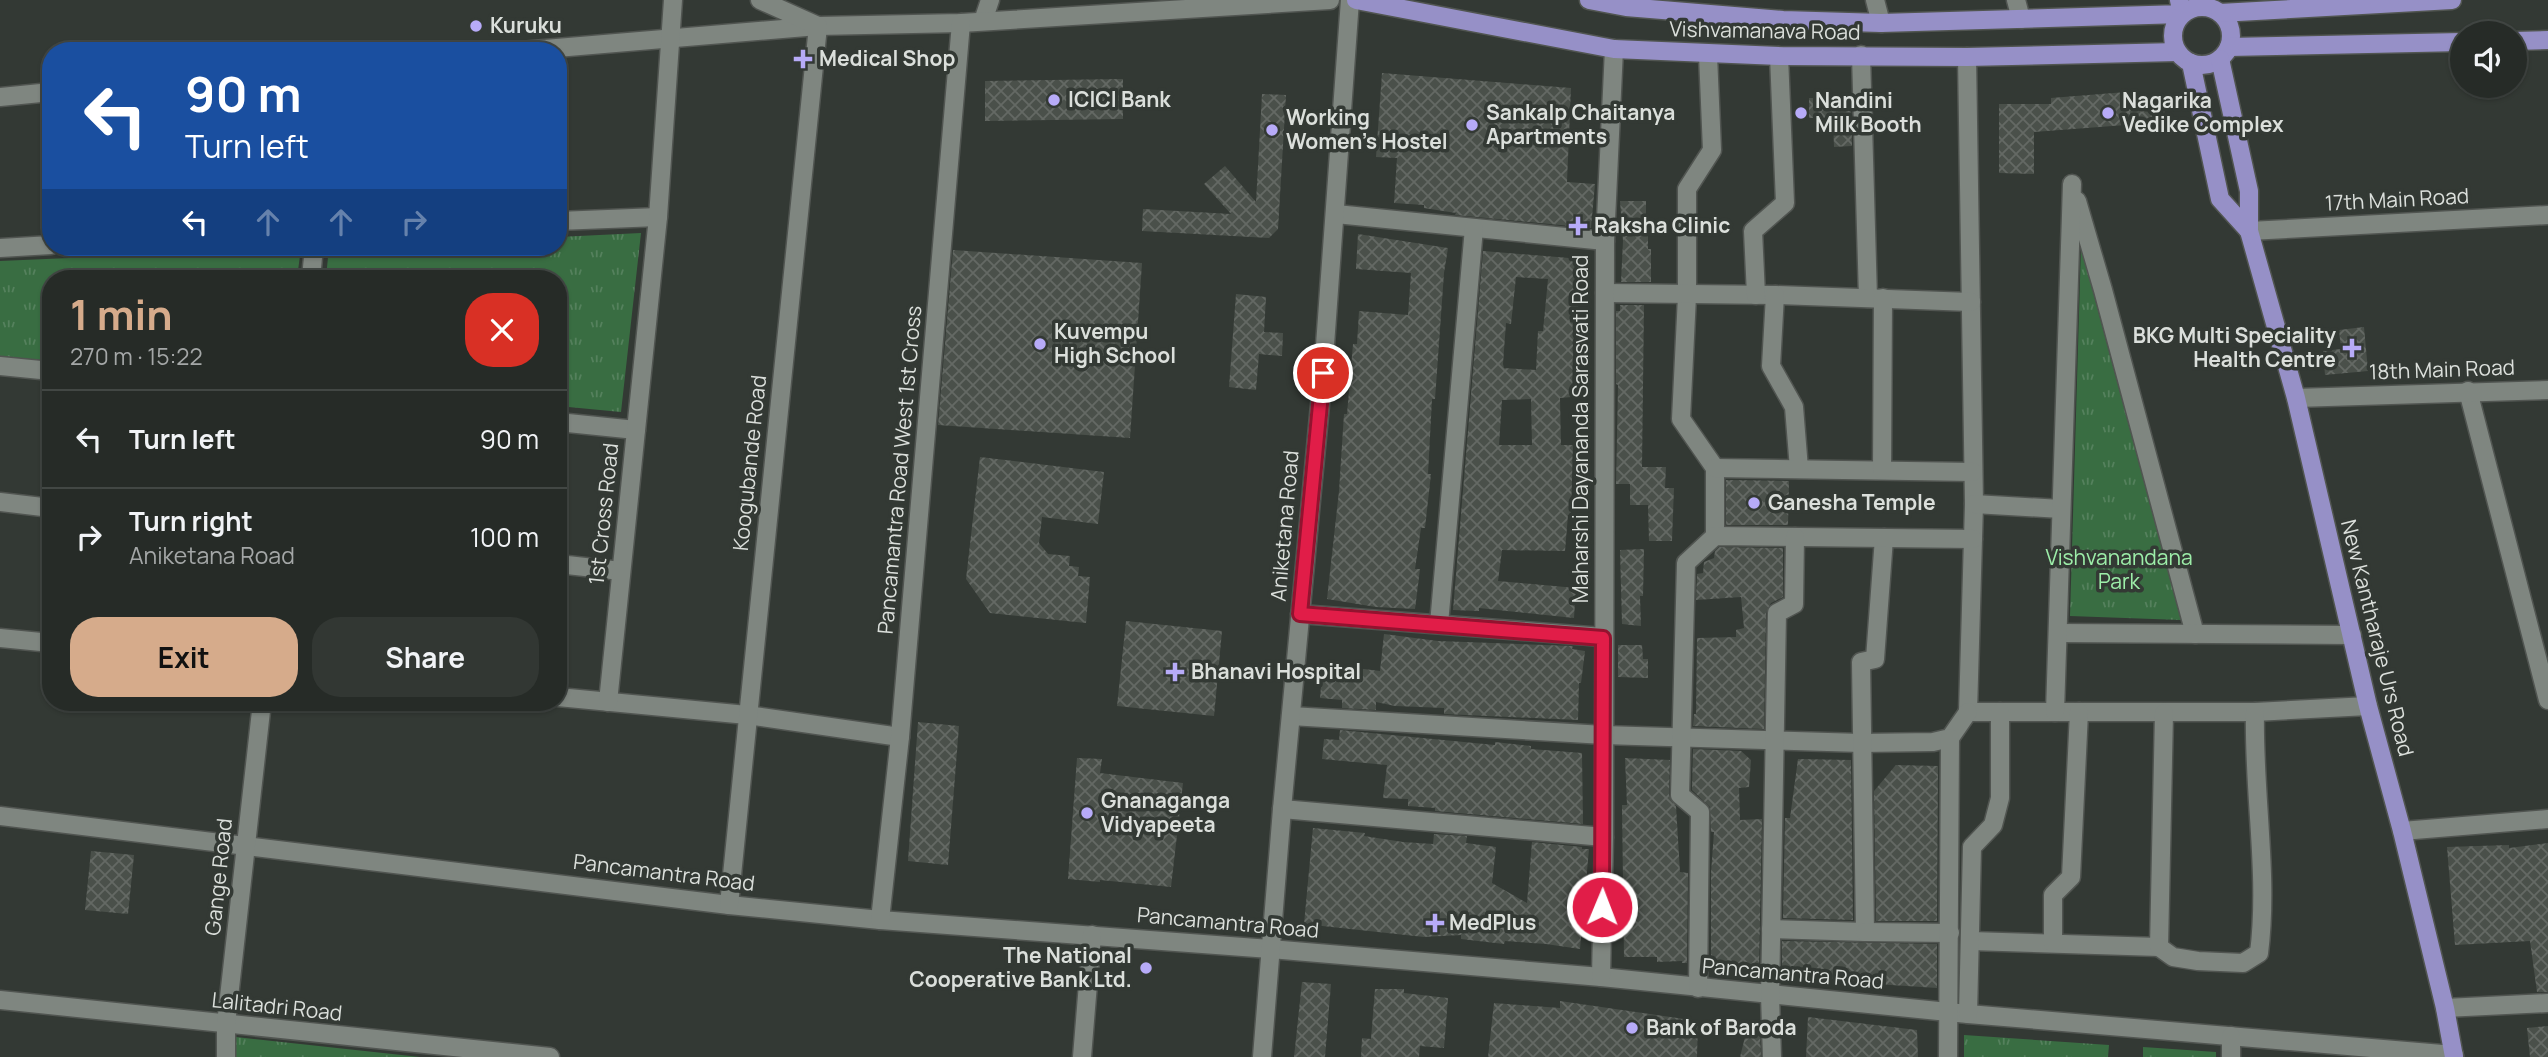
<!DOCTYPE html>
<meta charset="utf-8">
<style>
:root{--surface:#262b27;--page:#323733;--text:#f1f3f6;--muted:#a4a7a7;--line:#424744;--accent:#d6ab8b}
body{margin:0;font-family:Manrope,sans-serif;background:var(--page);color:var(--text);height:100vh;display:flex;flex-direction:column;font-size:26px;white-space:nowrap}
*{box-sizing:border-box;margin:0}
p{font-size:23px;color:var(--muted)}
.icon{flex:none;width:38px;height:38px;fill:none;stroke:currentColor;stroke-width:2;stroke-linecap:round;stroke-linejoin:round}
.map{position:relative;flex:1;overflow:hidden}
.sheet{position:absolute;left:42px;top:270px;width:525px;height:441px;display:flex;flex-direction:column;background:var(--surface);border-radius:28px;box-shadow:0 2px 5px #0004,0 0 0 2px var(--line)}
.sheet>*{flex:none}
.banner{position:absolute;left:42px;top:42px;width:525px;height:214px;border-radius:28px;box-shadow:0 2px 5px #0004,0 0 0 2px var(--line);background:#1a4fa0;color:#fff;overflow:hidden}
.tools{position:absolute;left:2450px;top:21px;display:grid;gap:14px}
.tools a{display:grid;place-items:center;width:77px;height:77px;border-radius:50%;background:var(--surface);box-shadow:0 2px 5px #0004,0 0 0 2px var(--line);font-size:35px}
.pin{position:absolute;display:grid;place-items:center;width:60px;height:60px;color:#fff;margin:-30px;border:4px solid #fff;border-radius:50%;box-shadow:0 2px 7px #0007}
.me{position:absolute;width:77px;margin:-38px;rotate:1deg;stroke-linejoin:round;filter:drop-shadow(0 0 5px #0008)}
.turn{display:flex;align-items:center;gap:24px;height:147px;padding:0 28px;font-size:32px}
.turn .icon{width:91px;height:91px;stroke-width:2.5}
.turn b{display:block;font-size:49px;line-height:60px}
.lanes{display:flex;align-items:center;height:66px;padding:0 28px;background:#0003;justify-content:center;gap:35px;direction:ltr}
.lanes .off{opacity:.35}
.round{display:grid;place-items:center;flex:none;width:74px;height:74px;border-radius:28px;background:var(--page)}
.overview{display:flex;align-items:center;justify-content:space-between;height:119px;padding:0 28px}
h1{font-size:42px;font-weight:700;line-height:52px;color:var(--accent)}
.cta{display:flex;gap:14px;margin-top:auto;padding:14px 28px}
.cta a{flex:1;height:80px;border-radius:28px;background:var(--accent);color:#111;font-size:28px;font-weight:700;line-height:80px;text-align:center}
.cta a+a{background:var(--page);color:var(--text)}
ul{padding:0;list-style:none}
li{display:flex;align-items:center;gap:21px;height:98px;padding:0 28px;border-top:2px solid var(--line)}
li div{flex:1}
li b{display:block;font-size:26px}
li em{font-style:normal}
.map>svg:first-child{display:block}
.park{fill:url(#park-tufts)}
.building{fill:url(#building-cross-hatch);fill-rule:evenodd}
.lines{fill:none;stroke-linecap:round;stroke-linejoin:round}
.minor-casing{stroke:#515551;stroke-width:21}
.major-casing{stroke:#515551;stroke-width:21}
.minor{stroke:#7f8680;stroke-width:18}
.major{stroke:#9690c7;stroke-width:18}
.route-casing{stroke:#92132f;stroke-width:18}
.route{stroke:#e11d48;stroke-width:12}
.poi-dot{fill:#b7abf8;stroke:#333934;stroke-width:2.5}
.labels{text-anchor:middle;stroke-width:7;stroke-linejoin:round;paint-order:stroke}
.poi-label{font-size:21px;font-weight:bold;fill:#dbdfdb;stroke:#333934;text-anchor:start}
.street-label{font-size:21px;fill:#dbdfdb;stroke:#333934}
.park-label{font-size:21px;fill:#9deea9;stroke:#333934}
</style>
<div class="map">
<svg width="2548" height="1057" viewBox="0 0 2548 1057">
<defs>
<pattern id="park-tufts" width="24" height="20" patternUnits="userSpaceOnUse" patternTransform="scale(1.75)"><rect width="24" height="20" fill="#396d42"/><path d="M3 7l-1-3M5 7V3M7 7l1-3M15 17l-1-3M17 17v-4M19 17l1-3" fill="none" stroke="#55815d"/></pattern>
<pattern id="building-cross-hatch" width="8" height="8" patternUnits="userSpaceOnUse" patternTransform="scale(1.75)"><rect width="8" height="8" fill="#4a504a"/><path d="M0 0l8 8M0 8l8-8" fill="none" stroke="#646964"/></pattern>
</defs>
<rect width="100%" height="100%" fill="#333934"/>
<g class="park">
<path d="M641 233 621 412 558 406V278H326L329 247H558V237Z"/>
<path d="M2081 247 2181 620 2070 616Z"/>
<path d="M301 248 297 278H51V361L0 356V261Z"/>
<path d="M1964 1035 2109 1045 2108 1057H1964Z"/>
<path d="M236 1037 420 1057H236Z"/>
<path d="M2143 1047 2216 1052V1057H2143Z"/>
</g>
<g class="building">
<path d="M1382 73 1571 88 1567 182 1595 184 1591 228 1455 215 1456 213 1424 208V205L1394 203 1397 158 1376 157Z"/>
<path d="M1123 79V119L985 121V81Z"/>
<path d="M2126 92 2164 104 2165 122 2034 132V174L1999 173V104H2051V98Z"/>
<path d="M1262 94 1286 95 1278 229 1269 238 1142 231 1143 209 1231 214 1204 184 1225 166 1256 202Z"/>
<path d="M1809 98H1828V103H1851L1852 146 1834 147 1833 118H1809Z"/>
<path d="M1620 201H1646V234H1648V249H1651V282H1621L1623 241Z"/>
<path d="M1358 234 1448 248 1444 273 1435 399H1432L1428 474H1431L1425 528H1421L1415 569H1420L1415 609 1376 607 1327 599 1339 491 1344 414H1347L1353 344H1357L1359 311 1408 315 1411 273 1356 269Z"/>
<path d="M953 250 1142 263 1130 438 938 425Z"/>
<path d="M1483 251 1581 259 1577 327 1574 326 1572 397 1560 398 1561 445H1573L1571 515H1568L1565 551 1502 550 1498 581 1576 588 1574 618 1479 608V611L1453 610ZM1516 277 1548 279 1543 331H1538L1536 370 1504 368 1503 364 1506 323 1511 324ZM1531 399 1532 445H1499L1502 400Z"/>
<path d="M1236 294 1266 297 1264 332 1283 333 1282 356 1259 354 1256 390 1229 387Z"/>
<path d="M1620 305H1644L1642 467H1666L1665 488H1674L1672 541H1649L1648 505H1630V484H1616L1618 385 1616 384V311H1620Z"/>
<path d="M2364 327 2368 371 2325 375 2323 351 2341 349 2339 330Z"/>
<path d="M980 457 1104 472 1098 524 1042 517 1039 543 1048 554 1070 556 1069 566 1079 567 1078 576 1090 577 1086 623 990 613 966 579Z"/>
<path d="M1726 480 1789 481 1788 525H1726Z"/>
<path d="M1719 547 1783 548V597L1771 603 1766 613 1764 729 1693 726 1694 714H1696L1697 638 1736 637V630L1744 628 1741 597 1696 600 1697 574 1703 573 1704 562 1714 558 1715 551Z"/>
<path d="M1644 549 1643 596H1640L1641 626 1622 624 1620 550Z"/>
<path d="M1126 621 1222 631 1214 716 1117 706Z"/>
<path d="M1384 634 1438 641 1573 646 1572 649 1585 651 1581 683H1579L1578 720 1444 714V708L1395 706 1376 702V710L1342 708V700L1320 698 1323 664 1380 671Z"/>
<path d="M1618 645H1642L1643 659H1648V678L1618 677Z"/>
<path d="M918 722 959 726 948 865 908 861Z"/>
<path d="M1340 730 1495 745V742L1531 746V749L1582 753 1583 824 1435 811V808L1408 806V799L1383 798 1387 765 1322 759 1324 739 1339 740Z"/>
<path d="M1693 749 1741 751 1751 760 1749 787 1739 788 1740 820 1762 819 1759 970 1711 968V873L1714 832H1711L1710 807 1692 790Z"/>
<path d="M1077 758 1102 759 1100 773 1183 783 1171 887 1100 880V882L1068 879Z"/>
<path d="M1625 758 1670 760 1669 795 1676 806 1680 872 1688 873 1687 963H1682V961L1657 962V957H1624L1622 805H1627Z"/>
<path d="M1798 759 1851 760 1853 920 1783 918 1785 818H1790Z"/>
<path d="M1896 765 1938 766 1937 921H1876L1874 791Z"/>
<path d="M1313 828 1365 833 1364 836 1403 842 1433 844 1434 834 1467 836 1466 843 1496 847 1492 883 1527 903 1532 842 1582 847V849H1589L1580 949 1546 944 1505 941 1504 944 1461 939V935L1424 937 1304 924Z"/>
<path d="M2548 843V992H2537L2530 941 2455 945 2447 847 2509 845V848Z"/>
<path d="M91 851 134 855 128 914 85 910Z"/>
<path d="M1782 941 1937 944V988L1860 983V982L1787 974V970H1782Z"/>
<path d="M1302 982 1331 984 1325 1057H1294Z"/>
<path d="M1375 989H1404V993L1448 998 1444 1048 1420 1046 1419 1057H1361L1362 1038 1371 1039Z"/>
<path d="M1560 1001 1698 1021 1697 1057H1488L1494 1003 1560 1008Z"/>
<path d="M1808 1017 1917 1030 1918 1057H1806Z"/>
<path d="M1748 1025 1760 1027 1761 1057H1740Z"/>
<path d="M2548 1026V1057H2530L2527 1028Z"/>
</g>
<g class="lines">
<defs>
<g id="minor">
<path d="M1875 0 1881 23"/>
<path d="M2016 0 2021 19"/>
<path d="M983 21 990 0"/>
<path d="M521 51 818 26 961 23 1330 0"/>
<path d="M1708 55 1712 150 1687 189V296L1681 419 1715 468V536"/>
<path d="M1861 55 1868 298"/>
<path d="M1967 57 1974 504 1968 712"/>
<path d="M0 97 51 92"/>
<path d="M2077 201 2103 290 2195 634"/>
<path d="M1336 214 1605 241"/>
<path d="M558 221 658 217"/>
<path d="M2249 231 2548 215"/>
<path d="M0 248 51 245"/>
<path d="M311 278 314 247"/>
<path d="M1605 293 1775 295 1971 302"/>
<path d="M1756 295 1753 231 1785 203 1779 56"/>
<path d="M1775 295 1771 366 1794 407 1799 469"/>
<path d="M0 366 51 371"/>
<path d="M2468 391 2548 700"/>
<path d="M2296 398 2548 390"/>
<path d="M558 422 636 430"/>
<path d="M1715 468 1973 472"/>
<path d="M1882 470 1883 298"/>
<path d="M0 502 51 508"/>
<path d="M1974 504 2061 509"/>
<path d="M558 564 621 571"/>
<path d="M1300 614 1603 637"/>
<path d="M1439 624 1474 228"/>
<path d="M2058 633 2352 635"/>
<path d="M0 638 51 643"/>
<path d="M558 697 747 715 900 737"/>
<path d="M608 702 658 217 673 0"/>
<path d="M1968 712H2255L2368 706"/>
<path d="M2055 712 2072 184"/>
<path d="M1291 716 1604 735 1861 743 1933 742 1950 738 1968 712"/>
<path d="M1282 809 1604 837"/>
<path d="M0 816 729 905 880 920 1270 949 1601 977 1968 1014 2454 1055"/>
<path d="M2402 831 2548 819"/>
<path d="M729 905 818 26 760 0"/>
<path d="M880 920 900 737 961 23"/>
<path d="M1771 929 1865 932 1861 662 1875 659 1884 538"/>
<path d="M1865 932 1950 933"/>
<path d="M1971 941 2159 947 2164 713"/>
<path d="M2053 943V895L2071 877 2079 712"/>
<path d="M2159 947 2173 957 2198 961 2243 963 2259 953C2269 875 2253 791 2255 712"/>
<path d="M1601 977 1604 837 1605 241 1614 49"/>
<path d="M1698 988 1700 812 1680 795 1686 563 1715 536 1973 539"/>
<path d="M0 1000 550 1057"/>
<path d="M2445 1008 2548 1003"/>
<path d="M1968 1014 1972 847 1993 825 2000 798V712"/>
<path d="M2231 1036V1057"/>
<path d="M226 1057V1024L262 702"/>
<path d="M1082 1057 1092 935"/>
<path d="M1262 1057 1282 809 1323 373 1350 0"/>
<path d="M1772 1057 1770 995 1777 613 1794 604 1795 537"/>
<path d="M1948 1057 1950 738"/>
</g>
<g id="major">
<path d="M1356 0 1614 49 1779 56 1967 57 2177 52"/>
<path d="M1589 0 1626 7 1783 20 1881 23 2182 14 2179 0"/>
<circle cx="2202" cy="36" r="29"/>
<path d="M2220 13 2452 0"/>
<path d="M2515 41 2548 40"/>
<path d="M2229 47 2462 42"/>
<path d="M2220 59 2249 191V231L2296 398 2368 706 2402 831 2445 1008 2454 1057"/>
<path d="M2191 63 2220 199 2249 231"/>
</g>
</defs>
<use href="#minor" class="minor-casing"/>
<use href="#major" class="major-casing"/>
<use href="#minor" class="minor"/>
<use href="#major" class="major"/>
</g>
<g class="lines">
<defs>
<path id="route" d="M1323 373 1300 614 1603 638 1602 907"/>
</defs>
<use href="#route" class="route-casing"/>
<use href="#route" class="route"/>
</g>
<g class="poi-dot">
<circle cx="476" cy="26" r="7"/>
<path d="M799.5 48.5h7v7h7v7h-7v7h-7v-7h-7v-7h7z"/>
<circle cx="1054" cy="100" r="7"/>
<circle cx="1801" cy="113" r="7"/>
<circle cx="2108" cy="113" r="7"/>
<circle cx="1472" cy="125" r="7"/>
<circle cx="1272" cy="130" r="7"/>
<path d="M1574.5 215.5h7v7h7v7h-7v7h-7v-7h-7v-7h7z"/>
<circle cx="1040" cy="344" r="7"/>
<path d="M2348.5 337.5h7v7h7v7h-7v7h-7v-7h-7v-7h7z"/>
<circle cx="1754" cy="503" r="7"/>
<path d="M1171.5 661.5h7v7h7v7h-7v7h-7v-7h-7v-7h7z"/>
<circle cx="1087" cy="813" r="7"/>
<path d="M1431.5 912.5h7v7h7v7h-7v7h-7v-7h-7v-7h7z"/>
<circle cx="1146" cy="968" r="7"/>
<circle cx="1632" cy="1028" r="7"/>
</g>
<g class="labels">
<g class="poi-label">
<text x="490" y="33">Kuruku</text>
<text x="819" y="66">Medical Shop</text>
<text x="1068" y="107">ICICI Bank</text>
<text x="1815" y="108">Nandini<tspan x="1815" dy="24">Milk Booth</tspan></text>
<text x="2122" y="108">Nagarika<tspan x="2122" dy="24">Vedike Complex</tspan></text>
<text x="1486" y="120">Sankalp Chaitanya<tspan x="1486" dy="24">Apartments</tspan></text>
<text x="1286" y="125">Working<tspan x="1286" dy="24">Women's Hostel</tspan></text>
<text x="1594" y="233">Raksha Clinic</text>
<text x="1054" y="339">Kuvempu<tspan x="1054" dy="24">High School</tspan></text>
<text x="2336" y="343" text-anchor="end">BKG Multi Speciality<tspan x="2336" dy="24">Health Centre</tspan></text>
<text x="1768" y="510">Ganesha Temple</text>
<text x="1191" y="679">Bhanavi Hospital</text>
<text x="1101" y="808">Gnanaganga<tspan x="1101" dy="24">Vidyapeeta</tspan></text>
<text x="1449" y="930">MedPlus</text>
<text x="1132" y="963" text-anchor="end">The National<tspan x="1132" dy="24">Cooperative Bank Ltd.</tspan></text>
<text x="1646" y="1035">Bank of Baroda</text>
</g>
<g class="street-label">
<text transform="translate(1765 31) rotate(1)" y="7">Vishvamanava Road</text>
<text transform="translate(2397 200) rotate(-3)" y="7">17th Main Road</text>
<text transform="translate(2442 370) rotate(-2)" y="7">18th Main Road</text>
<text transform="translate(1581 429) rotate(-90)" y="7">Maharshi Dayananda Sarasvati Road</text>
<text transform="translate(750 463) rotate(-84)" y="7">Koogubande Road</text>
<text transform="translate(900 470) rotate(-85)" y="7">Pancamantra Road West 1st Cross</text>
<text transform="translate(604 514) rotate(-84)" y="7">1st Cross Road</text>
<text transform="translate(1285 526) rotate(-85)" y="7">Aniketana Road</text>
<text transform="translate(2377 638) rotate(76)" y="7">New Kantharaje Urs Road</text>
<text transform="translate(664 873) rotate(7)" y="7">Pancamantra Road</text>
<text transform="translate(219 877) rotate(-84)" y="7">Gange Road</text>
<text transform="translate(1228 923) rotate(5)" y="7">Pancamantra Road</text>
<text transform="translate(1793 974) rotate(5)" y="7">Pancamantra Road</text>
<text transform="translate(277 1007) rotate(6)" y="7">Lalitadri Road</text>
</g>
<g class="park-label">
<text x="2119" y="565">Vishvanandana<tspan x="2119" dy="24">Park</tspan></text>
</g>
</g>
</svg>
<div class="tools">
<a><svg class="icon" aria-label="sound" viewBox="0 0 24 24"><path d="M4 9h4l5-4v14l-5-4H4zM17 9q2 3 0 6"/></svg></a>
</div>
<div class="pin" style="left:1323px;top:373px;background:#d93025"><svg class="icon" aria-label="arrive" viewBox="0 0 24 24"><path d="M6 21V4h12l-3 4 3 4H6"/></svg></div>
<svg class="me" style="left:1602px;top:907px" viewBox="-20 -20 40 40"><circle r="17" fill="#e11d48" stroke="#fff" stroke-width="3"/><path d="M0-11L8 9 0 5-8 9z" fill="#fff"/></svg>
<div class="banner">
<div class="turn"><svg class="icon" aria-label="left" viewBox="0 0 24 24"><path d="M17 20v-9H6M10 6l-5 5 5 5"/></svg><div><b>90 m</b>Turn left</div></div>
<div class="lanes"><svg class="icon" aria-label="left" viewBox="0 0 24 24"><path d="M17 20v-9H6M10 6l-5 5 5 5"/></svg><svg class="icon off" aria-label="ahead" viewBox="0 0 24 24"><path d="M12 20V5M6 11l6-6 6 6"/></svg><svg class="icon off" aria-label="ahead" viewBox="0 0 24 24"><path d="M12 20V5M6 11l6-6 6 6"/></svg><svg class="icon off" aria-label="right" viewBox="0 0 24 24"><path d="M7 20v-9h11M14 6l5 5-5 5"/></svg></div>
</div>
<section class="sheet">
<div class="overview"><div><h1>1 min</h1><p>270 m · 15:22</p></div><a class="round" style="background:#d93025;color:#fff"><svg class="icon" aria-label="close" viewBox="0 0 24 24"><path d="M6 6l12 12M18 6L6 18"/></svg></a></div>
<ul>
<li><svg class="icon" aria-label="left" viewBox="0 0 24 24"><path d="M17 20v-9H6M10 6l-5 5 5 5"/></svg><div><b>Turn left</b></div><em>90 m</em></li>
<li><svg class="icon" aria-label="right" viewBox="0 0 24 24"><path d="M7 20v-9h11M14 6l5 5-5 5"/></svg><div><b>Turn right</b><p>Aniketana Road</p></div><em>100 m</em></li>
</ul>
<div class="cta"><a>Exit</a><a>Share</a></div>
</section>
</div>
